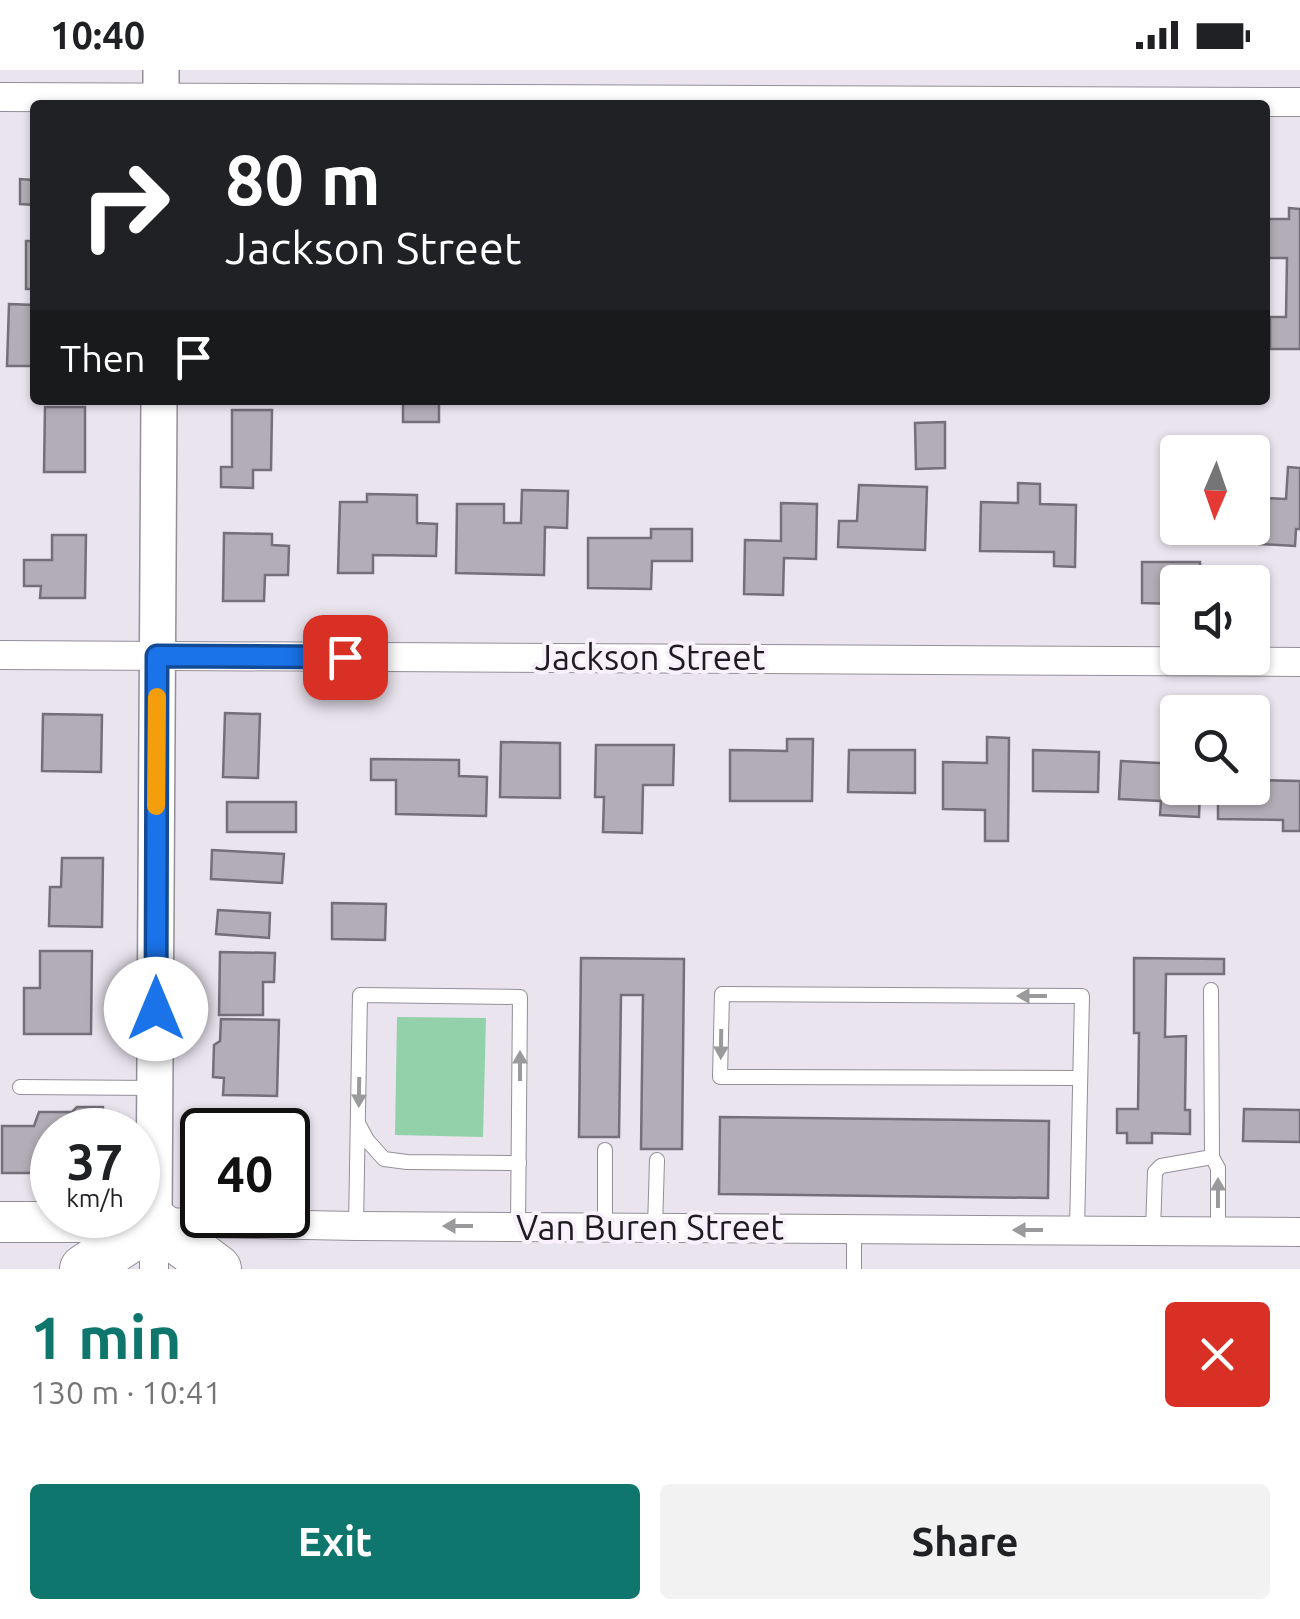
<!DOCTYPE html>
<meta charset="utf-8">
<style>
:root{--surface:#fff;--page:#f2f2f2;--text:#202124;--muted:#757577;--accent:#0f766e}
body{margin:0;font-family:Ubuntu,sans-serif;background:var(--page);color:var(--text);height:100vh;display:flex;flex-direction:column;font-size:38px;white-space:nowrap}
*{box-sizing:border-box;margin:0}
p{font-size:32px;color:var(--muted)}
.icon{flex:none;width:55px;height:55px;fill:none;stroke:currentColor;stroke-width:2;stroke-linecap:round;stroke-linejoin:round}
.map{position:relative;height:1199px;overflow:hidden}
.drawer{display:flex;flex-direction:column;background:var(--surface);flex:1}
.drawer>*{flex:none}
.top-card{position:absolute;left:30px;top:30px;width:1240px;height:305px;border-radius:10px;box-shadow:0 2px 8px #0004;background:#202124;color:#fff;overflow:hidden}
.needle{width:65px;rotate:182deg}
.fabs{position:absolute;left:1160px;top:365px;display:grid;gap:20px}
.fabs a{display:grid;place-items:center;width:110px;height:110px;border-radius:10px;background:var(--surface);box-shadow:0 2px 8px #0004;font-size:50px}
.speed{position:absolute;left:30px;top:1038px;display:flex;gap:20px;font-size:50px;font-weight:700;text-align:center}
.speed>*{display:grid;place-content:center;width:130px;height:130px;border-radius:50%;background:var(--surface);box-shadow:0 2px 8px #0004;line-height:1}
.speed small{font-size:25px;font-weight:400}
.speed .limit{border:5px solid #111;border-radius:15px;background:#fff;color:#111}
.pin{position:absolute;display:grid;place-items:center;width:85px;height:85px;color:#fff;margin:-42px;border-radius:20px;box-shadow:0 5px 15px #0006}
.me{position:absolute;width:110px;margin:-55px;rotate:0deg;stroke-linejoin:round;filter:drop-shadow(0 0 8px #0008)}
.turn{display:flex;align-items:center;gap:35px;height:210px;padding:0 30px;font-size:45px}
.turn .icon{width:130px;height:130px;stroke-width:2.5}
.turn b{display:block;font-size:70px;line-height:85px}
.then{display:flex;align-items:center;height:95px;padding:0 30px;background:#0003;gap:20px;font-size:38px}
.round{display:grid;place-items:center;flex:none;width:105px;height:105px;border-radius:10px;background:var(--page)}
.summary{display:flex;align-items:center;justify-content:space-between;height:170px;padding:0 30px}
h1{font-size:60px;font-weight:600;line-height:75px;color:var(--accent)}
.cta{display:flex;gap:20px;margin-top:auto;padding:20px 30px}
.cta a{flex:1;height:115px;border-radius:10px;background:var(--accent);color:#fff;font-size:40px;font-weight:600;line-height:115px;text-align:center}
.cta a+a{background:var(--page);color:var(--text)}
.status{display:flex;justify-content:space-between;align-items:center;height:70px;padding:0 50px;background:var(--surface);direction:ltr}
.status svg{height:28px;fill:currentColor}
.map>svg:first-child{display:block}
.pitch{fill:#92d1a9}
.building{fill:#b3adb7;stroke:#756f79;stroke-width:2.5}
.lines{fill:none;stroke-linecap:round;stroke-linejoin:round}
.service-casing{stroke:#948e98;stroke-width:16}
.minor-casing{stroke:#948e98;stroke-width:30}
.tertiary-casing{stroke:#948e98;stroke-width:38}
.secondary-casing{stroke:#948e98;stroke-width:42}
.trunk-casing{stroke:#948e98;stroke-width:50}
.service{stroke:#fff;stroke-width:14}
.minor{stroke:#fff;stroke-width:28}
.tertiary{stroke:#fff;stroke-width:35}
.secondary{stroke:#fff;stroke-width:40}
.trunk{stroke:#fff;stroke-width:48}
.oneway{fill:#9a999b}
.route-casing{stroke:#114b97;stroke-width:25}
.route{stroke:#1a73e8;stroke-width:18}
.slow{stroke:#f59e0b;stroke-width:18}
.labels{text-anchor:middle;stroke-width:8;stroke-linejoin:round;paint-order:stroke}
.street-label{font-size:35px;fill:#1e1c20;stroke:#f8f1fc}
</style>
<div class="status"><b>10:40</b><svg viewBox="0 0 49 12"><path d="M0 12V9h3v3zM5 12V6h3v6zM10 12V3h3v9zM15 12V0h3v12zM26 1h20v11H26zM47 4h2v5h-2z"/></svg></div>
<div class="map">
<svg width="1300" height="1199" viewBox="0 0 1300 1199">
<rect width="100%" height="100%" fill="#eae4ef"/>
<path class="pitch" d="M397 947 486 948 483 1067 395 1065Z"/>
<g class="building">
<path d="M34 82 35 135 20 134V109L33 110Z"/>
<path d="M1289 138 1300 139V279H1270V247H1286L1287 188H1265V149H1289Z"/>
<rect x="26" y="171" width="9" height="48"/>
<path d="M9 234 35 235V296H7Z"/>
<rect x="403" y="330" width="36" height="22"/>
<path d="M45 337H85V402H44Z"/>
<path d="M232 340H272L271 400H253V418L221 417V397H232Z"/>
<path d="M945 352V398L916 399 915 353Z"/>
<path d="M1288 397 1300 398V459H1296L1295 476 1260 474 1263 428 1286 429Z"/>
<path d="M1018 413 1040 414V434L1076 435 1075 497 1054 496V482L980 481 981 432 1018 433Z"/>
<path d="M859 415 927 417 925 480 838 477 839 451H857Z"/>
<path d="M522 420 568 421 567 458 545 457 544 505 456 503 457 434H504V453H521Z"/>
<path d="M367 424 417 425V453L437 454 436 486 373 485V503H338L340 432H367Z"/>
<path d="M781 433 817 434 816 489 784 488 783 525 744 524 745 470 781 471Z"/>
<path d="M651 459H692V491H652L651 519 588 518V468H651Z"/>
<path d="M224 463 272 464V475L289 476 288 505H265L264 531H223Z"/>
<path d="M52 465H86L85 528H40L41 516H24V490H52Z"/>
<path d="M1142 492H1200V512H1178V534L1142 533Z"/>
<path d="M225 643 260 644 258 708 223 707Z"/>
<path d="M43 644 102 645 101 702 42 701Z"/>
<path d="M987 667 1009 668 1008 771H985V740L943 739V692L987 693Z"/>
<path d="M787 669H813L812 731H730V680L787 681Z"/>
<path d="M501 672 560 673V728L500 727Z"/>
<path d="M596 675H674L673 715H643L642 763 603 762 604 727H595Z"/>
<path d="M849 680H915V723L848 722Z"/>
<path d="M1033 680 1099 682 1098 722 1033 721Z"/>
<path d="M371 689 459 690V706L487 707 486 746 396 744V710H371Z"/>
<path d="M1121 691 1178 694V718H1200L1199 747 1160 745 1161 731 1119 729Z"/>
<path d="M1252 710 1300 711V761H1283V750L1218 749V718H1252Z"/>
<rect x="227" y="732" width="69" height="30"/>
<path d="M212 780 284 784 282 813 211 809Z"/>
<path d="M62 788H103L102 857 49 856 50 817H61Z"/>
<path d="M332 833 386 834 385 870 332 869Z"/>
<path d="M218 840 270 843 269 868 216 864Z"/>
<path d="M40 881H92L91 964H24V918H40Z"/>
<path d="M220 882 275 883 274 912H263V945H219Z"/>
<path d="M581 888 684 889 682 1079H641L643 925H621L619 1067H579Z"/>
<path d="M1134 888 1224 889V904H1166L1165 967 1186 966 1185 1040H1190V1064L1152 1063V1073H1127V1063H1117V1039H1138L1139 963H1134Z"/>
<path d="M221 949 279 950 277 1026 223 1025 224 1008 213 1007 214 975 220 971Z"/>
<path d="M77 1037H103V1060H52V1103H2V1056H34L39 1042H72Z"/>
<path d="M1244 1039 1300 1040V1072L1243 1071Z"/>
<path d="M720 1047 1049 1051 1048 1128 719 1124Z"/>
<path d="M248 1049H269V1056H298L297 1088H288V1060H224V1053H248Z"/>
</g>
<g class="lines">
<defs>
<g id="service">
<path d="M1211 920 1212 1087 1218 1098V1161"/>
<path d="M20 1017 154 1018"/>
<path d="M359 1055 367 1070 384 1089 407 1092 519 1093"/>
<path d="M356 1156 360 925 520 927 518 1157"/>
<path d="M605 1157V1080"/>
<path d="M655 1158 657 1090"/>
<path d="M1077 1160 1082 926 722 924 720 1007 1079 1008"/>
<path d="M1153 1161 1155 1102 1161 1096 1212 1087"/>
<path d="M854 1199V1159"/>
</g>
<g id="minor">
<path d="M0 27 1300 32"/>
<path d="M0 585 1300 592"/>
<path d="M154 1199V1152L356 1156 1300 1162"/>
</g>
<g id="tertiary">
<path d="M161 0V35"/>
<path d="M154 1152 159 330"/>
</g>
<path id="secondary" d="M0 1152H154"/>
<path id="trunk" d="M84 1199 154 1152 217 1199"/>
</defs>
<use href="#service" class="service-casing"/>
<use href="#minor" class="minor-casing"/>
<use href="#tertiary" class="tertiary-casing"/>
<use href="#secondary" class="secondary-casing"/>
<use href="#trunk" class="trunk-casing"/>
<use href="#service" class="service"/>
<use href="#minor" class="minor"/>
<use href="#tertiary" class="tertiary"/>
<use href="#secondary" class="secondary"/>
<use href="#trunk" class="trunk"/>
</g>
<defs><path id="oneway-solid" d="M-6-.8H1V-3.2L6.5 0L1 3.2V.8H-6Z" transform="scale(2.5)"/></defs>
<g class="oneway">
<use href="#oneway-solid" transform="translate(1032 926) rotate(-180)"/>
<use href="#oneway-solid" transform="translate(721 974) rotate(91)"/>
<use href="#oneway-solid" transform="translate(520 996) rotate(-90)"/>
<use href="#oneway-solid" transform="translate(359 1022) rotate(91)"/>
<use href="#oneway-solid" transform="translate(1218 1123) rotate(-90)"/>
<use href="#oneway-solid" transform="translate(458 1156) rotate(-180)"/>
<use href="#oneway-solid" transform="translate(1028 1160) rotate(-180)"/>
</g>
<g class="lines">
<defs>
<path id="route" d="M156 939 157 586 345 587"/>
</defs>
<use href="#route" class="route-casing"/>
<use href="#route" class="route"/>
<path class="slow" d="M156 736 157 627"/>
</g>
<g class="labels">
<g class="street-label">
<text x="650" y="600">Jackson Street</text>
<text x="650" y="1170">Van Buren Street</text>
</g>
</g>
</svg>
<div class="fabs">
<a><svg class="needle" viewBox="-14 -14 28 28"><path d="M0-13l5 13h-10z" fill="#e53935"/><path d="M0 13l5-13h-10z" fill="#757577"/></svg></a>
<a><svg class="icon" aria-label="sound" viewBox="0 0 24 24"><path d="M4 9h4l5-4v14l-5-4H4zM17 9q2 3 0 6"/></svg></a>
<a><svg class="icon" aria-label="search" viewBox="0 0 24 24"><circle cx="10" cy="10" r="6"/><path d="M15 15l6 6"/></svg></a>
</div>
<div class="speed"><div>37<small>km/h</small></div><div class="limit">40</div></div>
<div class="pin" style="left:345px;top:587px;background:#d93025"><svg class="icon" aria-label="arrive" viewBox="0 0 24 24"><path d="M6 21V4h12l-3 4 3 4H6"/></svg></div>
<svg class="me" style="left:156px;top:939px" viewBox="-20 -20 40 40"><circle r="19" fill="#fff"/><path d="M0-13L10 11 0 6-10 11z" fill="#1a73e8"/></svg>
<div class="top-card">
<div class="turn"><svg class="icon" aria-label="right" viewBox="0 0 24 24"><path d="M7 20v-9h11M14 6l5 5-5 5"/></svg><div><b>80 m</b>Jackson Street</div></div>
<div class="then">Then<svg class="icon" aria-label="arrive" viewBox="0 0 24 24"><path d="M6 21V4h12l-3 4 3 4H6"/></svg></div>
</div>
</div>
<section class="drawer">
<div class="summary"><div><h1>1 min</h1><p>130 m · 10:41</p></div><a class="round" style="background:#d93025;color:#fff"><svg class="icon" aria-label="close" viewBox="0 0 24 24"><path d="M6 6l12 12M18 6L6 18"/></svg></a></div>
<div class="cta"><a>Exit</a><a>Share</a></div>
</section>
